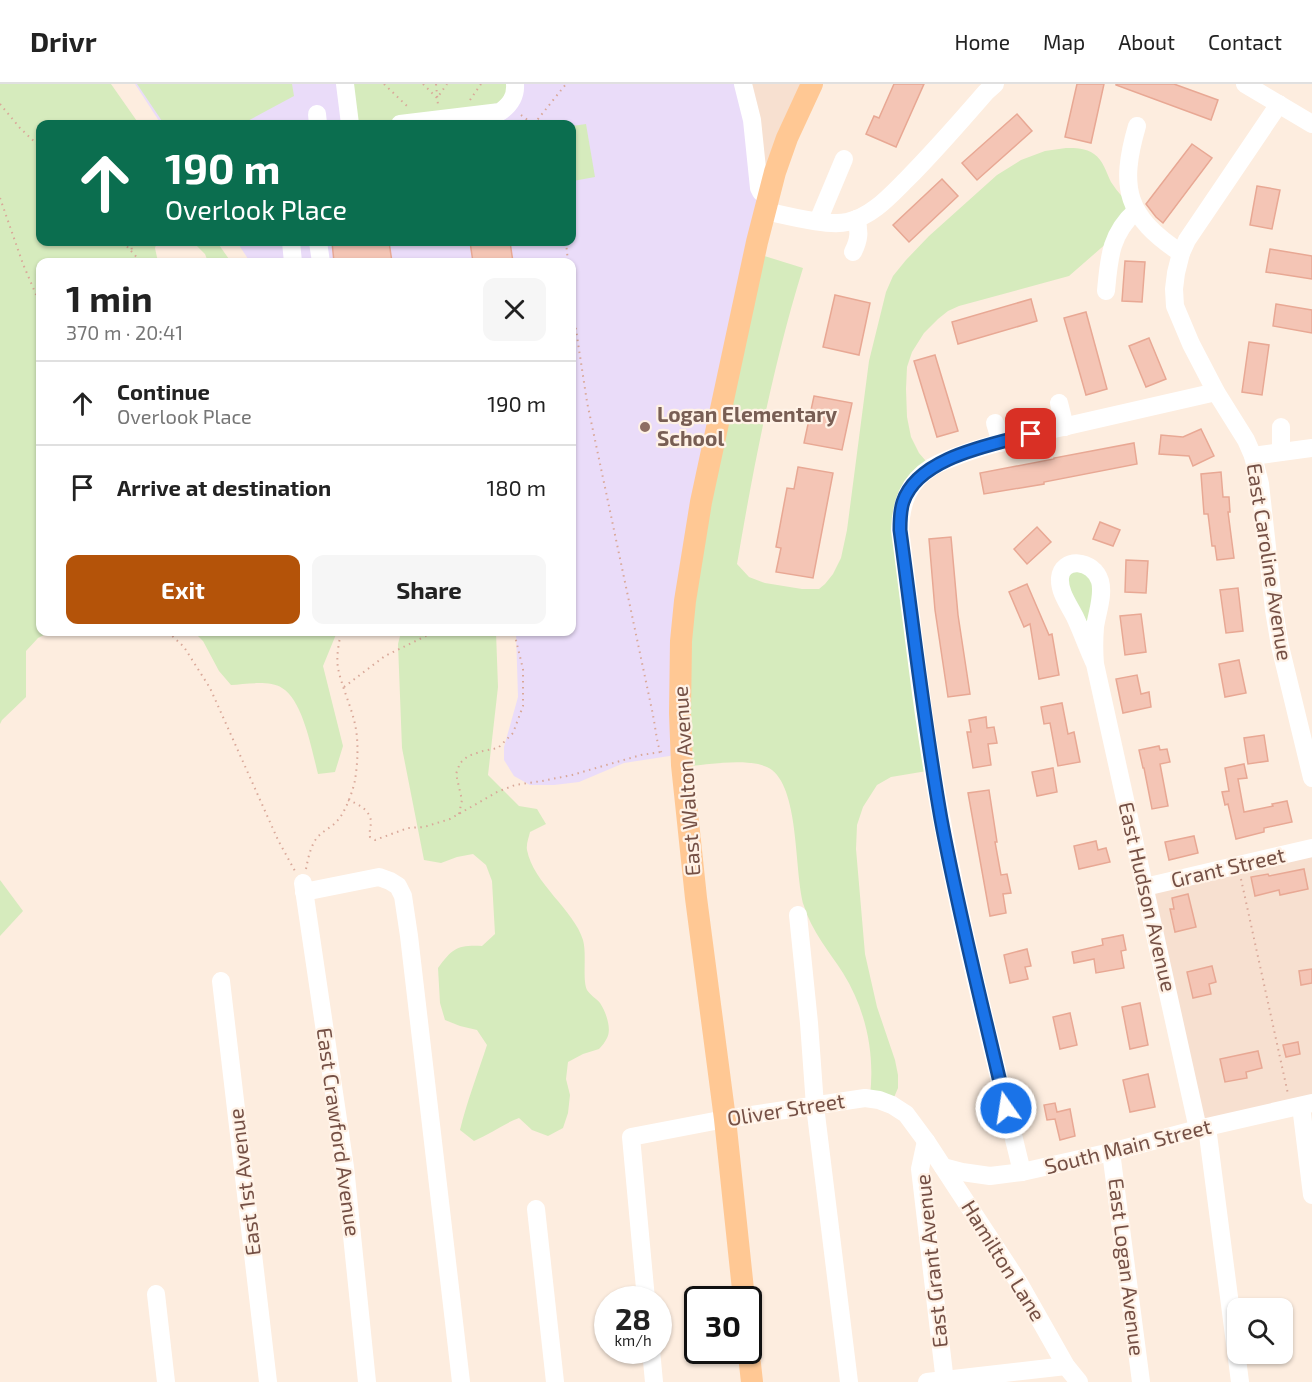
<!DOCTYPE html>
<meta charset="utf-8">
<style>
:root{--surface:#fff;--page:#f6f6f6;--text:#222;--muted:#767676;--line:#e0e0e0;--accent:#b45309}
body{margin:0;font-family:"Exo 2",sans-serif;background:var(--page);color:var(--text);height:100vh;display:flex;flex-direction:column;font-size:22px;white-space:nowrap}
*{box-sizing:border-box;margin:0}
p{font-size:20px;color:var(--muted)}
.icon{flex:none;width:33px;height:33px;fill:none;stroke:currentColor;stroke-width:2;stroke-linecap:round;stroke-linejoin:round}
.map{position:relative;flex:1;overflow:hidden}
.sheet{position:absolute;left:36px;top:174px;width:540px;height:378px;display:flex;flex-direction:column;background:var(--surface);border-radius:12px;box-shadow:0 2px 4px #0004}
.sheet>*{flex:none}
.banner{position:absolute;left:36px;top:36px;width:540px;height:126px;border-radius:12px;box-shadow:0 2px 4px #0004;background:#0b6e4f;color:#fff;overflow:hidden}
.fabs{position:absolute;left:1227px;top:1214px;display:grid;gap:12px}
.fabs a{display:grid;place-items:center;width:66px;height:66px;border-radius:12px;background:var(--surface);box-shadow:0 2px 4px #0004;font-size:30px}
.speed{position:absolute;left:594px;top:1202px;display:flex;gap:12px;font-size:30px;font-weight:700;text-align:center}
.speed>*{display:grid;place-content:center;width:78px;height:78px;border-radius:50%;background:var(--surface);box-shadow:0 2px 4px #0004;line-height:1}
.speed small{font-size:15px;font-weight:400}
.speed .limit{border:3px solid #111;border-radius:9px;background:#fff;color:#111}
.pin{position:absolute;display:grid;place-items:center;width:51px;height:51px;color:#fff;margin:-26px;border-radius:12px;box-shadow:0 3px 9px #0006}
.me{position:absolute;width:66px;margin:-33px;rotate:347deg;stroke-linejoin:round;filter:drop-shadow(0 0 4px #0008)}
.turn{display:flex;align-items:center;gap:21px;height:126px;padding:0 30px;font-size:27px}
.turn .icon{width:78px;height:78px;stroke-width:2.5}
.turn b{display:block;font-size:42px;line-height:51px}
.round{display:grid;place-items:center;flex:none;width:63px;height:63px;border-radius:12px;background:var(--page)}
.head{display:flex;align-items:center;justify-content:space-between;height:102px;padding:0 30px}
h1{font-size:36px;font-weight:700;line-height:45px}
.cta{display:flex;gap:12px;margin-top:auto;padding:12px 30px}
.cta a{flex:1;height:69px;border-radius:12px;background:var(--accent);color:#fff;font-size:24px;font-weight:700;line-height:69px;text-align:center}
.cta a+a{background:var(--page);color:var(--text)}
ul{padding:0;list-style:none}
li{display:flex;align-items:center;gap:18px;height:84px;padding:0 30px;border-top:2px solid var(--line)}
li div{flex:1}
li b{display:block;font-size:22px}
li em{font-style:normal}
header{display:flex;align-items:center;gap:36px;box-sizing:border-box;height:84px;padding:0 30px;background:var(--surface);border-bottom:2px solid var(--line)}
header strong{font-size:28px}
nav{display:flex;gap:33px;margin-inline-start:auto;font-size:21px}
.map>svg:first-child{display:block}
.residential{fill:#f7e0d0}
.education{fill:#eadcf9}
.green{fill:#d6ebbd}
.building{fill:#f4c5b5;stroke:#e8a894;stroke-width:1.5}
.lines{fill:none;stroke-linecap:round;stroke-linejoin:round}
.path{stroke:#d9a899;stroke-width:2;stroke-dasharray:1.5 4.5;stroke-linecap:butt}
.minor{stroke:#fff;stroke-width:18}
.major{stroke:#ffc894;stroke-width:22}
.route-casing{stroke:#114b97;stroke-width:15}
.route{stroke:#1a73e8;stroke-width:10}
.education-dot{fill:#8d6e63;stroke:#fff2e6;stroke-width:2}
.labels{text-anchor:middle;stroke-width:4.5;stroke-linejoin:round;paint-order:stroke}
.education-label{font-size:21px;font-weight:bold;fill:#785e54;stroke:#fff2e6;text-anchor:start}
.street-label{font-size:21px;fill:#755045;stroke:#fff2e6}
</style>
<header>
<strong>Drivr</strong>
<nav><a>Home</a><a>Map</a><a>About</a><a>Contact</a></nav>
</header>
<div class="map">
<svg width="1312" height="1298" viewBox="0 0 1312 1298">
<rect width="100%" height="100%" fill="#fdeddf"/>
<g class="residential">
<path d="M743 0H811L768 113Z"/>
<path d="M1312 764V1019L1198 1045 1145 803Z"/>
</g>
<path class="education" d="M135 0H743L759 104 689 669 624 679 579 698 554 701H530L514 692 504 676V663L518 613 516 548H572V178H250L237 158H572V40H161Z"/>
<g class="green">
<path d="M0 0H111L139 40H40V158H157L155 164 158 178H40V548H50L38 554 26 567V613L2 636 0 640Z"/>
<path d="M137 0H292L294 12 242 40H164Z"/>
<path d="M345 0H515L512 16 401 40H350Z"/>
<path d="M586 40 595 93 573 97 572 86V42Z"/>
<path d="M1066 64C1075 64 1086 64 1094 70 1103 76 1106 88 1111 98 1118 109 1127 118 1136 127L1116 151 1069 192 959 222 948 227 938 235 924 249 912 268 907 283 906 305 907 333 911 353 919 369 931 383 903 416 933 686 891 693 877 701 863 723 857 741 856 765 865 870 877 923 895 976 898 991V1004L892 1018 870 1012C875 969 866 926 843 889 829 867 812 848 804 822 794 789 800 708 772 686 755 673 712 680 691 682L685 557 755 169 803 184C773 281 754 380 737 480L749 493 765 499 802 505H819L825 500 833 490 841 474 847 446 869 277 886 208 893 192 906 176 929 152 997 91 1021 76 1045 67Z"/>
<path d="M193 158H217L231 178H208L205 170Z"/>
<path d="M1064 485 1096 488V541L1075 533Z"/>
<path d="M194 548H337L323 582 343 662 335 688 318 690C312 667 303 616 282 604 270 596 245 600 231 601L219 587 203 557Z"/>
<path d="M401 548H496L498 603 488 691 519 722 537 725 546 740 530 748C529 753 526 760 527 766 533 799 574 826 583 856 587 870 582 895 587 906 590 911 597 915 600 919 606 928 612 945 607 954 605 958 602 962 599 965L583 970 568 978 566 995 570 1011 568 1029 563 1044 548 1052 532 1046 519 1034C503 1040 490 1050 474 1057L460 1046C467 1017 478 989 487 961L477 946 460 942 445 936 440 919 438 884C453 864 457 861 482 862L495 850 492 797 486 781 473 770 457 773 441 779 424 776 402 664 398 560Z"/>
<path d="M0 796 23 827 0 852Z"/>
</g>
<g class="building">
<path d="M894 0H924L896 63 866 50 874 32 879 34Z"/>
<path d="M1077 0H1104L1091 59 1065 53Z"/>
<path d="M1116 0H1174L1218 16 1211 36 1116 1Z"/>
<path d="M1017 30 1032 47 977 96 962 79Z"/>
<path d="M1192 60 1212 74 1163 139 1156 133 1146 120Z"/>
<path d="M942 95 958 112 909 158 893 141Z"/>
<path d="M1257 102 1280 106 1272 145 1250 141Z"/>
<path d="M332 158H389L392 178H334Z"/>
<path d="M470 158H510L513 178H473Z"/>
<path d="M1270 165 1312 172V195L1266 188Z"/>
<path d="M1125 177 1145 178 1142 218 1122 217Z"/>
<path d="M835 211 870 219 859 271 823 263Z"/>
<path d="M1031 215 1037 237 958 260 952 238Z"/>
<path d="M1276 220 1312 226V249L1273 242Z"/>
<path d="M1086 228 1107 305 1086 311 1064 234Z"/>
<path d="M1149 254 1166 295 1146 303 1129 262Z"/>
<path d="M1249 258 1269 261 1262 311 1242 308Z"/>
<path d="M935 271 958 347 937 353 914 277Z"/>
<path d="M814 312 852 319 842 366 804 359Z"/>
<path d="M1201 345 1214 372 1193 382 1189 372 1159 370 1161 351 1183 353Z"/>
<path d="M1134 359 1137 380 1044 398V400L984 410 980 389 1054 375V374Z"/>
<path d="M798 383 833 389 813 494 776 488 781 464 776 463 787 404 794 405Z"/>
<path d="M1221 388 1223 413H1229L1230 428H1228L1234 474 1217 476 1215 462H1212L1208 430H1204L1201 390Z"/>
<path d="M1100 438 1120 446 1113 462 1093 455Z"/>
<path d="M1037 443 1051 458 1027 480 1014 465Z"/>
<path d="M951 453 958 531 970 610 948 613 935 526 929 455Z"/>
<path d="M1126 476 1148 477 1146 509 1125 508Z"/>
<path d="M1027 500 1049 551 1052 550 1059 591 1039 595 1030 540 1024 543 1009 508Z"/>
<path d="M1238 504 1243 547 1226 549 1220 506Z"/>
<path d="M1141 530 1146 568 1125 571 1120 532Z"/>
<path d="M1239 576 1246 609 1225 613 1219 580Z"/>
<path d="M1137 591 1141 610 1149 608 1151 623 1123 629 1116 595Z"/>
<path d="M1062 619 1068 650 1074 648 1080 678 1058 682 1050 639 1044 640 1041 623Z"/>
<path d="M986 633 987 644 994 643 997 659 988 660 991 681 973 684 967 648H971L969 636Z"/>
<path d="M1264 651 1268 677 1248 680 1244 654Z"/>
<path d="M1159 662 1160 666 1167 665 1170 678 1160 680 1168 722 1152 725 1144 684H1143L1139 666Z"/>
<path d="M1244 680 1247 694 1238 695 1244 728 1273 722 1272 720 1287 717 1292 738 1264 744V748L1236 755 1228 720 1225 721 1222 708 1229 707 1225 684Z"/>
<path d="M1053 684 1057 708 1037 712 1032 688Z"/>
<path d="M989 706 997 758H995L1001 791 1007 790 1011 809 1003 810 1006 829 990 832 968 709Z"/>
<path d="M1194 752 1198 769 1169 776 1165 758Z"/>
<path d="M1096 757 1098 766 1106 764 1110 778 1079 785 1074 762Z"/>
<path d="M1304 785 1308 805 1280 811 1279 806 1255 812 1251 793 1268 790 1269 792Z"/>
<path d="M1188 810 1196 843 1175 848 1170 825H1174L1172 814Z"/>
<path d="M1123 851 1126 866 1121 867 1124 884 1096 889 1094 875 1074 879 1072 868 1103 861 1102 855Z"/>
<path d="M1027 865 1031 882 1025 883 1028 895 1010 899 1004 871Z"/>
<path d="M1212 882 1216 898 1209 900 1211 910 1193 914 1187 888Z"/>
<path d="M1312 885V899L1301 901 1299 887Z"/>
<path d="M1140 919 1148 961 1130 965 1122 923Z"/>
<path d="M1070 929 1077 961 1060 965 1053 933Z"/>
<path d="M1298 958 1300 970 1286 973 1283 961Z"/>
<path d="M1258 967 1262 984 1246 988 1247 994 1225 998 1220 975Z"/>
<path d="M1148 990 1155 1023 1130 1028 1123 996Z"/>
<path d="M1055 1019 1057 1028 1070 1025 1075 1052 1060 1056 1055 1035 1047 1036 1044 1021Z"/>
</g>
<g class="lines">
<g class="path">
<path d="M384 0 408 23"/>
<path d="M423 0 437 14 447 0"/>
<path d="M436 0 438 21"/>
<path d="M470 16 481 0"/>
<path d="M0 20 20 44 40 63"/>
<path d="M521 31 533 40"/>
<path d="M534 40 566 0"/>
<path d="M0 114 23 180 40 220"/>
<path d="M123 158 141 178"/>
<path d="M131 158 132 168"/>
<path d="M566 158 568 178"/>
<path d="M572 208 575 239 587 318 653 631 658 661 662 670"/>
<path d="M168 548 184 563 210 604 278 756 295 787"/>
<path d="M344 603 385 572 434 548"/>
<path d="M348 716C358 720 369 725 371 737 371 742 369 747 370 753L375 756 408 744 424 743 450 735 497 708 515 701 542 697 572 691 641 671 661 668"/>
<path d="M459 730 462 716 456 690 460 679 468 672 483 667 498 664 513 649 523 622V585L514 548"/>
<path d="M306 785C308 775 310 764 316 755 322 747 331 744 337 737 345 729 353 707 355 696 358 677 359 655 354 636 350 620 341 600 338 584 336 572 339 559 341 548"/>
<path d="M1241 795 1288 1010"/>
</g>
<g class="minor">
<path d="M345 0 350 40"/>
<path d="M743 0 752 36 759 104 761 108 769 113"/>
<path d="M1245 0 1312 40"/>
<path d="M1279 20 1187 156 1181 169 1176 189 1174 205 1175 222 1191 260 1216 308 1246 356 1253 372 1260 400 1274 526 1280 562 1312 694"/>
<path d="M317 30 318 40"/>
<path d="M400 40 500 28C510 21 516 13 515 0"/>
<path d="M1137 42C1119 104 1126 133 1181 169"/>
<path d="M765 127C785 131 829 143 847 138 871 133 889 113 906 96 934 68 960 38 986 8L995 0"/>
<path d="M818 137 844 75"/>
<path d="M291 158 293 178"/>
<path d="M318 158 321 178"/>
<path d="M853 168C859 156 860 148 856 135"/>
<path d="M1106 207C1109 175 1110 150 1136 127"/>
<path d="M1059 319 1065 343"/>
<path d="M995 339 1001 359"/>
<path d="M1281 343V368"/>
<path d="M1253 372 1312 364"/>
<path d="M1095 580C1088 565 1082 548 1075 533 1069 521 1059 508 1060 494 1062 473 1093 475 1100 497 1104 511 1097 529 1095 543 1094 556 1094 568 1095 580L1198 1045"/>
<path d="M303 799 345 1083 367 1298"/>
<path d="M1145 803 1312 764"/>
<path d="M304 808 379 793 390 797 398 802 403 812 409 852 461 1298"/>
<path d="M798 831 809 939 815 1022 849 1298"/>
<path d="M221 897 268 1298"/>
<path d="M1301 1022 1312 1111"/>
<path d="M1207 1043 1240 1298"/>
<path d="M926 1057 920 1085 945 1298"/>
<path d="M1111 1068 1141 1298"/>
<path d="M943 1083 962 1088 990 1092 1022 1088 1111 1068 1198 1045 1312 1019"/>
<path d="M1022 1088C994 972 964 856 942 738 923 642 913 543 900 446 901 419 908 398 932 383 939 379 949 375 957 372 988 360 1022 353 1054 345 1108 333 1162 320 1216 308"/>
<path d="M536 1125 555 1298"/>
<path d="M156 1210 166 1298"/>
<path d="M646 1215 631 1053 725 1035 865 1014 879 1016 892 1021 906 1030 926 1057 1019 1199 1066 1282 1079 1298"/>
<path d="M651 1266 654 1298"/>
<path d="M927 1298 1066 1282"/>
</g>
<g class="major">
<path d="M744 1215 725 1035 696 814 682 681 680 629 681 557 685 517 701 418 757 158 775 88 787 54 812 0"/>
<path d="M748 1262 752 1298"/>
</g>
</g>
<g class="lines">
<defs>
<path id="route" d="M1006 1024C984 928 959 832 941 735 924 639 913 542 900 446 900 436 900 427 903 418 918 373 991 361 1031 350"/>
</defs>
<use href="#route" class="route-casing"/>
<use href="#route" class="route"/>
</g>
<circle class="education-dot" cx="645" cy="343" r="6"/>
<g class="labels">
<g class="education-label">
<text x="657" y="338">Logan Elementary<tspan x="657" dy="24">School</tspan></text>
</g>
<g class="street-label">
<text transform="translate(1269 478) rotate(81)" y="7">East Caroline Avenue</text>
<text transform="translate(687 697) rotate(-94)" y="7">East Walton Avenue</text>
<text transform="translate(1228 784) rotate(-13)" y="7">Grant Street</text>
<text transform="translate(1147 813) rotate(77)" y="7">East Hudson Avenue</text>
<text transform="translate(786 1026) rotate(-9)" y="7">Oliver Street</text>
<text transform="translate(338 1048) rotate(82)" y="7">East Crawford Avenue</text>
<text transform="translate(1128 1063) rotate(-14)" y="7">South Main Street</text>
<text transform="translate(245 1098) rotate(-97)" y="7">East 1st Avenue</text>
<text transform="translate(932 1177) rotate(-96)" y="7">East Grant Avenue</text>
<text transform="translate(1003 1177) rotate(58)" y="7">Hamilton Lane</text>
<text transform="translate(1126 1183) rotate(83)" y="7">East Logan Avenue</text>
</g>
</g>
</svg>
<div class="fabs">
<a><svg class="icon" aria-label="search" viewBox="0 0 24 24"><circle cx="10" cy="10" r="6"/><path d="M15 15l6 6"/></svg></a>
</div>
<div class="speed"><div>28<small>km/h</small></div><div class="limit">30</div></div>
<div class="pin" style="left:1031px;top:350px;background:#d93025"><svg class="icon" aria-label="arrive" viewBox="0 0 24 24"><path d="M6 21V4h12l-3 4 3 4H6"/></svg></div>
<svg class="me" style="left:1006px;top:1024px" viewBox="-20 -20 40 40"><circle r="17" fill="#1a73e8" stroke="#fff" stroke-width="3"/><path d="M0-11L8 9 0 5-8 9z" fill="#fff"/></svg>
<div class="banner">
<div class="turn"><svg class="icon" aria-label="ahead" viewBox="0 0 24 24"><path d="M12 20V5M6 11l6-6 6 6"/></svg><div><b>190 m</b>Overlook Place</div></div>
</div>
<section class="sheet">
<div class="head"><div><h1>1 min</h1><p>370 m · 20:41</p></div><a class="round"><svg class="icon" aria-label="close" viewBox="0 0 24 24"><path d="M6 6l12 12M18 6L6 18"/></svg></a></div>
<ul>
<li><svg class="icon" aria-label="ahead" viewBox="0 0 24 24"><path d="M12 20V5M6 11l6-6 6 6"/></svg><div><b>Continue</b><p>Overlook Place</p></div><em>190 m</em></li>
<li><svg class="icon" aria-label="arrive" viewBox="0 0 24 24"><path d="M6 21V4h12l-3 4 3 4H6"/></svg><div><b>Arrive at destination</b></div><em>180 m</em></li>
</ul>
<div class="cta"><a>Exit</a><a>Share</a></div>
</section>
</div>
